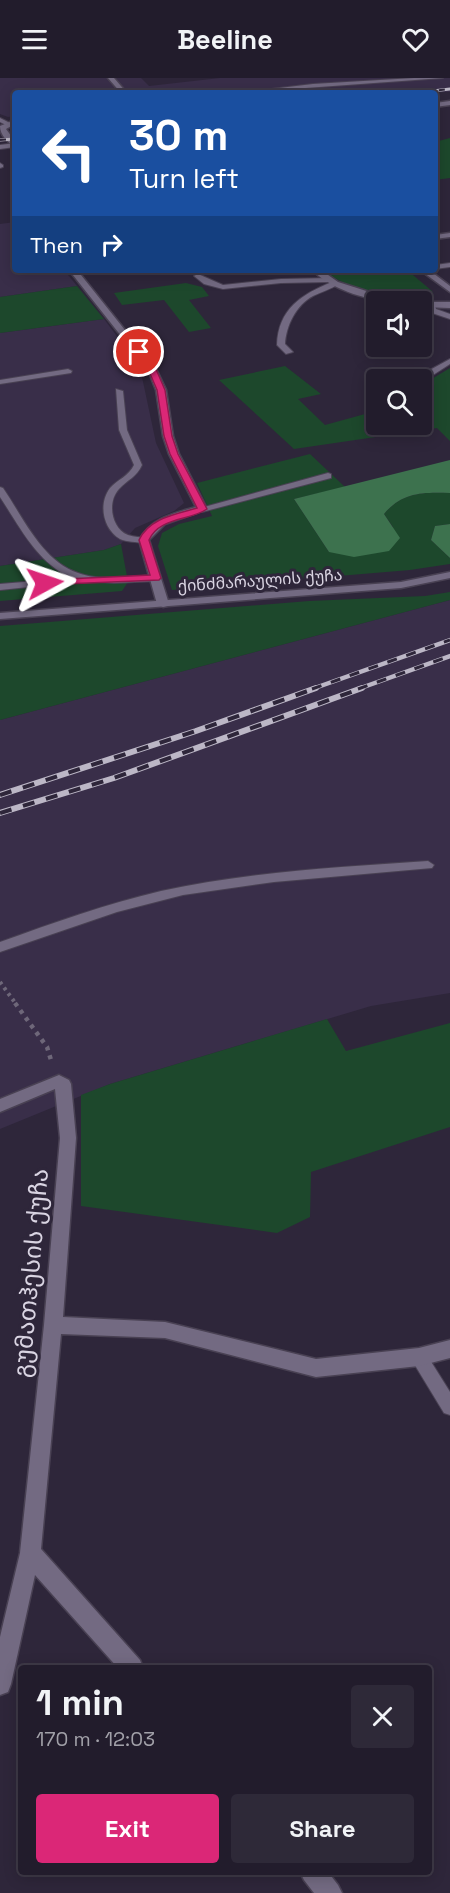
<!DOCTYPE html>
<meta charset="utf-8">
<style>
:root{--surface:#221c2c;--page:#2e2938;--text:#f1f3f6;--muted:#a2a1a9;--line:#3f3a48;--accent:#db2777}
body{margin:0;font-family:"Space Grotesk","Noto Sans Georgian",sans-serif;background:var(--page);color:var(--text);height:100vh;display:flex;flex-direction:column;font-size:22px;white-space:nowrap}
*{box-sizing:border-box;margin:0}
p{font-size:20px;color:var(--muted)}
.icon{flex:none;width:33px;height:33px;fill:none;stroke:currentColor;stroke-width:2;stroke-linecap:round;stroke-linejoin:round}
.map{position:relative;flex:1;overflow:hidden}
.side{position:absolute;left:18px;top:1587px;width:414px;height:210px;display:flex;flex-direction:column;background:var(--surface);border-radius:6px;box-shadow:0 3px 15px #0003,0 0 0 2px var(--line)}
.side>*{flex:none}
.banner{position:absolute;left:12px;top:12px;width:426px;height:183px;border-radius:6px;box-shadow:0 3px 15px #0003,0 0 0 2px var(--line);background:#1a4fa0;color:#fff;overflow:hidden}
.buttons{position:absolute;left:366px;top:213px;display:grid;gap:12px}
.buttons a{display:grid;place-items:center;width:66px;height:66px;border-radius:6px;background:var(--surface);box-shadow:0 3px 15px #0003,0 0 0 2px var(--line);font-size:30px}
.pin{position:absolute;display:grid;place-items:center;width:51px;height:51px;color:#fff;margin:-26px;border:3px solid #fff;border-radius:50%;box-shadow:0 2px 6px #0007}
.me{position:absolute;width:66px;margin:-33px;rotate:85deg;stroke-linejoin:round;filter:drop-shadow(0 0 4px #0008)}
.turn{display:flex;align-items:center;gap:21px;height:126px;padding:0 18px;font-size:27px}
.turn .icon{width:78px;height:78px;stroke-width:2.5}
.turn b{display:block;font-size:42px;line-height:51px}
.then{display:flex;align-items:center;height:57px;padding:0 18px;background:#0003;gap:12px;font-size:22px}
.round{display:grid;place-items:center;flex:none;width:63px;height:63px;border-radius:6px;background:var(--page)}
.head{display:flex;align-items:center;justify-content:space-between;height:102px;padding:0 18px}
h1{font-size:36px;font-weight:800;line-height:45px}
.cta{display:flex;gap:12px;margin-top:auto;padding:12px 18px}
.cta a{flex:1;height:69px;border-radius:6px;background:var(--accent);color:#fff;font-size:24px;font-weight:800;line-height:69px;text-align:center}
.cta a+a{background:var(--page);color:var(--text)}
header{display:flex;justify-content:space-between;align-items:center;height:78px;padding:0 18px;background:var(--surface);font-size:27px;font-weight:800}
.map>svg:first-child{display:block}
.built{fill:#392e49}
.green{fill:#1d482c}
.forest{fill:#3d724e}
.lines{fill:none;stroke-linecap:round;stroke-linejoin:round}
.lane-casing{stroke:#494153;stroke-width:2}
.street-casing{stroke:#494153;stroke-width:3}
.secondary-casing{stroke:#494153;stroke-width:3}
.path-far1{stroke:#6e6779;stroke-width:4;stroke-dasharray:3 4;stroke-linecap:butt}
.path{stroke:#6e6779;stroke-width:4.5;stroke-dasharray:4 5;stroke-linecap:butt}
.lane{fill:#736a82;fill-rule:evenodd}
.street{fill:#736a82;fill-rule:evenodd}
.secondary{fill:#736a82;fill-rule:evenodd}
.rail-far2-casing{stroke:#bcb7c6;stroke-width:3}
.rail-far1-casing{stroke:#bcb7c6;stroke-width:4.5}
.rail-casing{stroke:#bcb7c6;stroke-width:6}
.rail-far2{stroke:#2e263a;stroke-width:2;stroke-dasharray:6;stroke-linecap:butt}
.rail-far1{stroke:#2e263a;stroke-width:3;stroke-dasharray:10;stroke-linecap:butt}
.rail{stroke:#2e263a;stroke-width:4;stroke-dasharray:12;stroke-linecap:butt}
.route{fill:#db2777;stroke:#8e194d;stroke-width:1.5}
.labels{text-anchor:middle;stroke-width:6;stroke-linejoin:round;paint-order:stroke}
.far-street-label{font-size:16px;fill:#d9d4e2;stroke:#2e263a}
.near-street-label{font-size:24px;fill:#d9d4e2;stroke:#2e263a}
</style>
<header><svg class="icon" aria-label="menu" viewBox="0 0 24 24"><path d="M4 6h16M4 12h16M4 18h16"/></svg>Beeline<svg class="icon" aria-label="heart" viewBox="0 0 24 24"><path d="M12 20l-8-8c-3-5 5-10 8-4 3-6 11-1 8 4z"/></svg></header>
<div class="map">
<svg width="450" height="1815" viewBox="0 0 450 1815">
<rect width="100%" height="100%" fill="#2e263a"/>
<g class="built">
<path d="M0 0H141L149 8 220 0H450V14L15 15V38L8 39 0 36Z"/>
<path d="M15 144V192H64L77 208 0 219V146Z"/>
<path d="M104 241 134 281 130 288 142 299 156 365 184 425 174 433 135 450 121 466 104 472 0 488V255Z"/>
<path d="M450 522V915L371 928 110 1006 0 1051V642Z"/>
</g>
<g class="green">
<path d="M450 60V100L435 102V64Z"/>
<path d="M322 192H407L432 213 434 219C415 231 337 207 322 192Z"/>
<path d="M186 205 202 209 209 218 189 222 211 250 189 254 164 222 122 227 114 215Z"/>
<path d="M77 208 104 241 0 255V219Z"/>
<path d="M285 288 321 316 298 321 325 347 376 333V346H422V303L430 302 450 290V363L437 350 294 371 219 302Z"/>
<path d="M310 376 345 409 294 421 329 474 393 449 384 436C402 414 423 414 450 415V446L435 448 431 462 450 480V486L410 492 172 512 158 468 162 455 179 446 212 438 197 405Z"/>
<path d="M121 466 128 504 122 513 0 523V488L104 472Z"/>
<path d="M450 514V522L0 642V548L309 523 425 518Z"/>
<path d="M327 941 346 973 450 945V1049L311 1094 310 1139 277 1155 81 1128V1017L110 1006Z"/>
</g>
<g class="forest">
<path d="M450 382V415C423 414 402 414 384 436L400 460 389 473 354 479 329 474 294 421Z"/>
<path d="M450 446V480L431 462 435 448Z"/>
</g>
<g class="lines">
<defs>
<g id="lane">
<path d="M414 0H443L238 15 313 6Z"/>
<path d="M0 40 10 45 11 46 8 48 0 44Z"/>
<path d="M15 65V69L0 71V67Z"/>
<path d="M0 85 3 87V89L0 90Z"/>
<path d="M450 185V189L435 191V187Z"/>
<path d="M198 196 223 207 281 201 329 200 333 202 329 204 281 205 223 211 204 206 194 198Z"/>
<path d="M332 204 339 206C331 211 321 214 313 218 296 227 286 248 285 266L293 274 286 276 277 267C278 231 302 216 332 204Z"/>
<path d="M431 225H434L436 231 450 236V241L429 234 427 227Z"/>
<path d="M450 281V286L433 297 406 301 402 299 428 293Z"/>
<path d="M68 291 72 293 71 295 0 306V302Z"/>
<path d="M116 311 123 313 127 352 142 387C137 399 127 402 119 411 107 424 111 450 128 457 134 459 141 459 147 460L149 462 144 465C137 464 126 464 120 461 103 451 98 426 110 410 117 402 129 398 134 387L119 352Z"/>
<path d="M328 395 331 396V400L202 434 197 431Z"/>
<path d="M0 409 3 410C23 439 42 483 78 495 102 504 132 498 156 497L161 500 156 503 114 505 86 503 0 512V506L72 500C37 485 20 449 0 419Z"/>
<path d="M428 783 434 787 432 790 274 804 183 817 117 834 0 874V864C53 845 106 826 161 813 249 794 339 789 428 783Z"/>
<path d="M419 1271 425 1274 450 1314V1337L444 1335 413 1284 411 1279 413 1274Z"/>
</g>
<g id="street">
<path d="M108 0H114L127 15H121Z"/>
<path d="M450 23V27L435 29V25Z"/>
<path d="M15 42V46L6 51 15 63V68C8 65 0 57 0 48Z"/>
<path d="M450 155V159L435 161V157Z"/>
<path d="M69 192H77L156 291 166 312 173 358 179 376 207 431 165 446 149 462 169 526 167 528 163 529 157 526 139 462C152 440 172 436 196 429L169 376 163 358 156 312 148 292Z"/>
<path d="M312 192H321L338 204 401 224C372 224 333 213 312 192Z"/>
<path d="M420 192H429L450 208V214Z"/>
<path d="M450 224V230L422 229V224Z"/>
<path d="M59 997 69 1002 71 1006 76 1060 63 1239 165 1244 316 1281 419 1270 450 1262V1280L419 1288 316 1299 165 1260 61 1256 41 1471 140 1582 143 1590H118L35 1497 11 1606 8 1614 0 1617V1559L20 1475 44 1247 60 1060 55 1011 0 1034V1021Z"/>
<path d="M300 1794H328L338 1807 342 1815H314L304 1802Z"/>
</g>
<path id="secondary" d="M450 494V500L401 510 0 541V535L401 504Z"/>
</defs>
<use href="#lane" class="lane-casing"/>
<use href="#street" class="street-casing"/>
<use href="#secondary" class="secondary-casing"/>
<path class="path-far1" d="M0 904 16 926"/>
<path class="path" d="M15 925 47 969 51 982"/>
<use href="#lane" class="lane"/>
<use href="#street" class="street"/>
<use href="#secondary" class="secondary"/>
<defs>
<g id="rail-far2">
<path d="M415 15 450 11"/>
<path d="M0 62 15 61"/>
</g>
<g id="rail-far1">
<path d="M312 611 450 562"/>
<path d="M358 611 450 578"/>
</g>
<g id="rail">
<path d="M0 717 196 653 316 610"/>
<path d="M0 735 114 700 362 610"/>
</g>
</defs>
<use href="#rail-far2" class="rail-far2-casing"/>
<use href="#rail-far1" class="rail-far1-casing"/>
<use href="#rail" class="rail-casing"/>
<use href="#rail-far2" class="rail-far2"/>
<use href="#rail-far1" class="rail-far1"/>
<use href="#rail" class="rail"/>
</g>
<path class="route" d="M136 272H142L156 291 165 312 172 358 178 376 207 431C190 443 159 439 149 462L161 500 159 502 41 507V503L45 502 150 497 139 462C149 440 176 436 197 430L170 376 164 358 157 312 148 291 135 274Z"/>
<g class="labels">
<g class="far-street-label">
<text transform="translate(260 502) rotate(-4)" y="6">ქინძმარაულის ქუჩა</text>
</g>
<g class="near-street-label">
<text transform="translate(31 1195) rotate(-85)" y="8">გუმათჰესის ქუჩა</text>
</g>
</g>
</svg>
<div class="buttons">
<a><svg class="icon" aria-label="sound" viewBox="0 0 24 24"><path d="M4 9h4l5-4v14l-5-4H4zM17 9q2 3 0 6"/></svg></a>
<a><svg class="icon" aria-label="search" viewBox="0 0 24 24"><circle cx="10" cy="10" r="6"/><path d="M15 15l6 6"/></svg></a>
</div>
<div class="pin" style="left:139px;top:274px;background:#d93025"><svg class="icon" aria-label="arrive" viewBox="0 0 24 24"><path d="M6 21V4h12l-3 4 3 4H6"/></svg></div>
<svg class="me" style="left:45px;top:505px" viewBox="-20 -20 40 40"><path d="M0-17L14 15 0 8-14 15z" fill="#db2777" stroke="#fff" stroke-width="4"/></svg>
<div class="banner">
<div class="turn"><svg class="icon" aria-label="left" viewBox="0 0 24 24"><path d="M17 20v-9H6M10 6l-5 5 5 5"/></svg><div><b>30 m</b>Turn left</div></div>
<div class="then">Then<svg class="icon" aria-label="right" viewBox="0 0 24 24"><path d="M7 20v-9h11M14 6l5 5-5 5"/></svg></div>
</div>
<section class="side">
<div class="head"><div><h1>1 min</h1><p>170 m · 12:03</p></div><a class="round"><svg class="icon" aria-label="close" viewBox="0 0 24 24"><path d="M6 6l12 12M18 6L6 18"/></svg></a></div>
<div class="cta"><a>Exit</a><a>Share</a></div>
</section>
</div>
